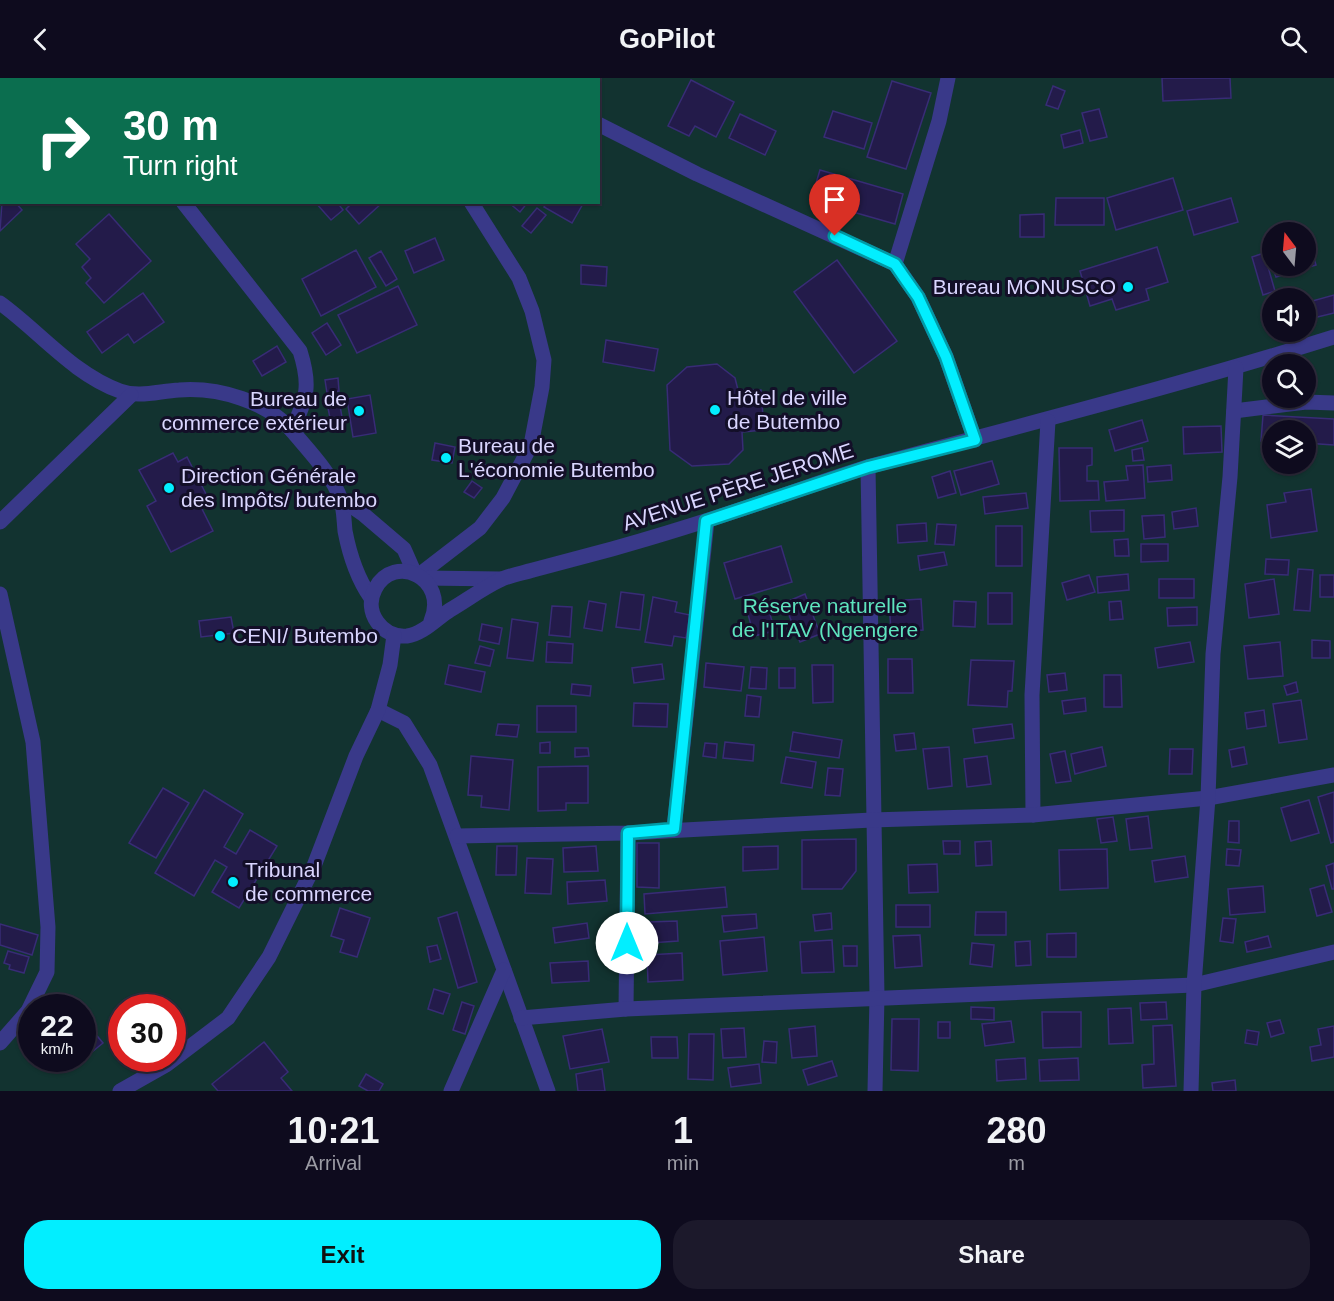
<!DOCTYPE html>
<meta charset="utf-8">
<style>
:root{--surface:#0e0b1e;--page:#1c192b;--text:#f1f3f6;--muted:#9b9ba4;--line:#2e2b3c;--accent:#02eeff}
body{margin:0;font-family:Helvetica,sans-serif;background:var(--page);color:var(--text);height:100vh;display:flex;flex-direction:column;font-size:22px;white-space:nowrap}
*{box-sizing:border-box;margin:0}
p{font-size:20px;color:var(--muted)}
.icon{flex:none;width:33px;height:33px;fill:none;stroke:currentColor;stroke-width:2;stroke-linecap:round;stroke-linejoin:round}
.map{position:relative;height:1013px;overflow:hidden}
.panel{display:flex;flex-direction:column;background:var(--surface);flex:1}
.panel>*{flex:none}
.guide{position:absolute;left:0px;top:0px;width:600px;height:126px;box-shadow:0 2px 4px #0004,0 0 0 2px var(--line);background:#0b6e4f;color:#fff;overflow:hidden}
.needle{width:39px;rotate:344deg}
.controls{position:absolute;left:1262px;top:144px;display:grid;gap:12px}
.controls a{display:grid;place-items:center;width:54px;height:54px;border-radius:50%;background:var(--surface);box-shadow:0 2px 4px #0004,0 0 0 2px var(--line);font-size:30px}
.speed{position:absolute;left:18px;top:916px;display:flex;gap:12px;font-size:30px;font-weight:700;text-align:center}
.speed>*{display:grid;place-content:center;width:78px;height:78px;border-radius:50%;background:var(--surface);box-shadow:0 2px 4px #0004,0 0 0 2px var(--line);line-height:1}
.speed small{font-size:15px;font-weight:400}
.speed .limit{border:9px solid #d22;background:#fff;color:#111}
.pin{position:absolute;display:grid;place-items:center;width:51px;height:51px;color:#fff;margin:-62px -26px;border-radius:50% 50% 50% 0;rotate:-45deg;box-shadow:0 0 6px #0007}
.pin .icon{rotate:45deg}
.me{position:absolute;width:66px;margin:-33px;rotate:0deg;stroke-linejoin:round;filter:drop-shadow(0 0 4px #0008)}
.turn{display:flex;align-items:center;gap:21px;height:126px;padding:0 24px;font-size:27px}
.turn .icon{width:78px;height:78px;stroke-width:2.5}
.turn b{display:block;font-size:42px;line-height:51px}
.eta{display:flex;justify-content:space-evenly;align-items:center;height:102px;text-align:center}
.eta b{font-size:36px;font-weight:700;line-height:42px}
.primary-button{display:flex;gap:12px;margin-top:auto;padding:12px 24px}
.primary-button a{flex:1;height:69px;border-radius:24px;background:var(--accent);color:#111;font-size:24px;font-weight:700;line-height:69px;text-align:center}
.primary-button a+a{background:var(--page);color:var(--text)}
header{display:flex;justify-content:space-between;align-items:center;height:78px;padding:0 24px;background:var(--surface);font-size:27px;font-weight:700}
.map>svg:first-child{display:block}
.green{fill:#123330;fill-rule:evenodd}
.building{fill:#231b4a;stroke:#382c76;stroke-width:1.5}
.lines{fill:none;stroke-linecap:round;stroke-linejoin:round}
.minor{stroke:#393989;stroke-width:15}
.route-casing{stroke:#019ba6;stroke-width:15}
.route{stroke:#02eeff;stroke-width:10}
.poi-dot{fill:#02eeff;stroke:#130f28;stroke-width:2}
.labels{text-anchor:middle;stroke-width:6;stroke-linejoin:round;paint-order:stroke}
.poi-label{font-size:21px;fill:#dad6ff;stroke:#130f28;text-anchor:start}
.street-label{font-size:21px;fill:#dad6ff;stroke:#130f28}
.park-label{font-size:21px;fill:#5ee4be;stroke:#130f28}
</style>
<header><svg class="icon" aria-label="back" viewBox="0 0 24 24"><path d="M15 5l-7 7 7 7"/></svg>GoPilot<svg class="icon" aria-label="search" viewBox="0 0 24 24"><circle cx="10" cy="10" r="6"/><path d="M15 15l6 6"/></svg></header>
<div class="map">
<svg width="1334" height="1013" viewBox="0 0 1334 1013">
<rect width="100%" height="100%" fill="#130f28"/>
<path class="green" d="M0 0H1334V1013H0ZM2 2H598V124H2ZM1272 154H1305V188H1272ZM1272 220H1305V254H1272ZM1272 286H1305V320H1272ZM1272 352H1305V386H1272ZM32 930H82V981H32ZM122 930H172V981H122Z"/>
<g class="building">
<path d="M1162 0H1230L1231 20 1163 23Z"/>
<path d="M691 2 734 24 716 59 695 48 689 58 668 48Z"/>
<path d="M892 3 931 15 906 91 867 79Z"/>
<path d="M1053 8 1065 13 1058 31 1046 27Z"/>
<path d="M1099 31 1107 59 1090 63 1082 35Z"/>
<path d="M833 33 872 45 864 71 824 59Z"/>
<path d="M740 36 776 53 765 77 729 60Z"/>
<path d="M1080 52 1083 65 1064 70 1061 57Z"/>
<path d="M820 92 903 116 895 146 811 122Z"/>
<path d="M1173 100 1183 132 1116 152 1107 120Z"/>
<path d="M1056 120H1104V147H1055Z"/>
<path d="M1231 120 1238 144 1194 157 1187 133Z"/>
<path d="M2 124H15L22 132 0 153Z"/>
<path d="M315 124H337L343 132 331 142Z"/>
<path d="M353 124H383L359 146 346 131Z"/>
<path d="M508 124H528L520 134Z"/>
<path d="M547 124H584L572 145 544 129Z"/>
<path d="M537 130 546 137 531 155 522 148Z"/>
<path d="M109 136 151 183 104 225 86 205 91 200 82 189 90 181 76 166Z"/>
<path d="M1044 136V159H1020V137Z"/>
<path d="M1305 151 1316 187 1276 199 1272 188H1305V154H1294Z"/>
<path d="M435 160 444 182 414 195 405 173Z"/>
<path d="M1272 161V187L1265 163Z"/>
<path d="M1157 169 1168 204 1146 211 1149 222 1116 232 1112 221 1090 228 1080 193Z"/>
<path d="M356 172 376 209 321 238 302 201Z"/>
<path d="M381 173 397 201 386 208 369 180Z"/>
<path d="M1264 175 1275 213 1263 217 1252 179Z"/>
<path d="M837 182 897 263 854 295 794 214Z"/>
<path d="M581 187 607 189 606 208 581 206Z"/>
<path d="M398 208 417 247 357 275 338 237Z"/>
<path d="M143 215 164 244 134 265 128 256 102 275 87 254Z"/>
<path d="M1334 217V235L1305 242V225Z"/>
<path d="M327 245 341 267 326 277 312 255Z"/>
<path d="M606 262 658 271 654 293 603 284Z"/>
<path d="M277 268 286 284 262 298 253 283Z"/>
<path d="M717 286 735 300 738 312H761L764 352 742 354 743 372 729 386 692 388 670 372 667 307 687 289Z"/>
<path d="M338 300 339 313 327 315 325 302Z"/>
<path d="M370 317 376 355 353 359 347 321Z"/>
<path d="M340 328 342 339 330 340 328 330Z"/>
<path d="M1263 337 1334 341V367L1305 365V352H1272V364L1261 363Z"/>
<path d="M1142 342 1148 363 1115 373 1109 352Z"/>
<path d="M1221 348 1222 374 1184 376 1183 349Z"/>
<path d="M435 365 455 369 452 385 432 382Z"/>
<path d="M1059 370H1092V387L1087 388V403H1098L1099 422 1060 423Z"/>
<path d="M1142 370 1144 382 1133 383 1132 372Z"/>
<path d="M173 375 178 384 187 379 209 422 200 427 213 453 171 474 147 428 156 423 139 392Z"/>
<path d="M992 383 999 406 961 417 954 393Z"/>
<path d="M481 385 494 392 490 399 477 392Z"/>
<path d="M1143 387 1145 420 1106 423 1104 404 1128 402 1126 388Z"/>
<path d="M1171 387 1172 402 1148 404 1147 389Z"/>
<path d="M950 393 956 415 938 420 932 399Z"/>
<path d="M472 403 482 410 474 420 464 414Z"/>
<path d="M1311 411 1317 453 1271 460 1267 427 1286 424 1284 415Z"/>
<path d="M1026 415 1028 430 985 436 983 419Z"/>
<path d="M1196 430 1198 448 1174 451 1172 434Z"/>
<path d="M1124 432V453L1091 454 1090 433Z"/>
<path d="M1164 437 1165 459 1144 461 1142 438Z"/>
<path d="M926 445 927 463 898 465 897 447Z"/>
<path d="M937 446 956 447 954 467 935 466Z"/>
<rect x="996" y="448" width="26" height="40"/>
<path d="M1128 461 1129 478H1115L1114 462Z"/>
<path d="M1141 466H1168V483L1141 484Z"/>
<path d="M781 468 792 504 735 521 724 485Z"/>
<path d="M944 474 947 487 920 492 918 478Z"/>
<path d="M1266 481 1289 482 1288 497 1265 496Z"/>
<path d="M1298 491 1313 492 1310 533 1294 532Z"/>
<path d="M1128 496 1129 512 1098 515 1097 499Z"/>
<path d="M1089 497 1095 514 1067 522 1062 505Z"/>
<rect x="1320" y="497" width="14" height="22"/>
<rect x="1159" y="501" width="35" height="19"/>
<path d="M1274 501 1279 536 1249 540 1245 506Z"/>
<path d="M621 514 644 517 640 552 616 549Z"/>
<rect x="988" y="515" width="24" height="31"/>
<path d="M805 516 820 556 800 564 784 525Z"/>
<path d="M653 519 677 524 675 534 690 537 686 560 674 558 672 568 645 564Z"/>
<path d="M921 521 923 552 891 554 889 523Z"/>
<path d="M589 523 606 526 602 553 584 550Z"/>
<path d="M766 523 775 553 754 558 746 529Z"/>
<path d="M954 523 976 524 975 549 953 548Z"/>
<path d="M1121 523 1123 541 1110 542 1109 524Z"/>
<path d="M552 528 572 529 570 559 549 557Z"/>
<path d="M1197 529V547L1168 548 1167 530Z"/>
<path d="M231 539 234 555 201 559 199 543Z"/>
<path d="M512 541 538 545 533 583 507 580Z"/>
<path d="M482 546 502 550 499 566 479 562Z"/>
<path d="M1312 562 1330 563V580H1312Z"/>
<path d="M547 564 573 566 572 585 546 584Z"/>
<path d="M1190 564 1194 584 1158 590 1155 570Z"/>
<path d="M1280 564 1283 598 1248 601 1244 568Z"/>
<path d="M480 568 494 572 490 588 475 585Z"/>
<path d="M888 581H912L913 615H888Z"/>
<path d="M971 582 1014 583 1012 613H1008L1007 629 968 627Z"/>
<path d="M706 585 744 589 741 613 704 609Z"/>
<path d="M662 586 664 601 634 605 632 590Z"/>
<path d="M449 587 485 594 481 614 445 606Z"/>
<path d="M812 587H833V624L813 625Z"/>
<path d="M751 589 767 590 766 611 749 610Z"/>
<rect x="779" y="590" width="16" height="20"/>
<path d="M1065 595 1067 612 1049 614 1047 597Z"/>
<path d="M1104 597H1121L1122 629H1104Z"/>
<path d="M1296 604 1298 614 1287 617 1284 608Z"/>
<path d="M572 606 591 608 590 618 571 616Z"/>
<path d="M747 617 761 619 759 639 745 638Z"/>
<path d="M1085 620 1086 633 1064 636 1062 623Z"/>
<path d="M1301 622 1307 661 1279 665 1273 626Z"/>
<path d="M634 625 668 626 667 649 633 648Z"/>
<rect x="537" y="628" width="39" height="26"/>
<path d="M1264 632 1266 648 1247 651 1245 635Z"/>
<path d="M498 646 519 647 517 659 496 657Z"/>
<path d="M1012 646 1014 660 975 665 973 651Z"/>
<path d="M793 654 842 662 839 680 790 673Z"/>
<path d="M914 655 916 671 896 673 894 657Z"/>
<path d="M550 664V675H540V665Z"/>
<path d="M725 664 754 667 753 683 723 680Z"/>
<path d="M705 665 717 666 716 680 703 678Z"/>
<path d="M949 669 952 708 928 711 923 671Z"/>
<path d="M1102 669 1106 688 1075 696 1071 676Z"/>
<path d="M1244 669 1247 686 1232 689 1229 672Z"/>
<path d="M575 670H588L589 678 575 679Z"/>
<path d="M1170 671H1193L1192 696H1169Z"/>
<path d="M1065 673 1071 703 1056 705 1050 676Z"/>
<path d="M471 678 513 682 509 732 481 729 482 718 468 717Z"/>
<path d="M987 678 991 706 967 709 964 681Z"/>
<path d="M786 679 816 684 812 710 781 705Z"/>
<path d="M588 688V725H566V732L538 733V689Z"/>
<path d="M828 690 843 691 840 718 825 717Z"/>
<path d="M163 710 189 725 156 780 129 765Z"/>
<path d="M204 712 243 736 224 769 236 776 250 752 277 768 239 830 212 814 227 789 215 782 194 818 155 795Z"/>
<path d="M1334 714V764L1331 765 1318 719Z"/>
<path d="M1309 722 1319 755 1291 763 1281 730Z"/>
<path d="M1148 738 1152 770 1130 772 1126 741Z"/>
<path d="M1113 739 1117 763 1101 765 1097 741Z"/>
<path d="M1229 743H1239V765L1228 764Z"/>
<path d="M856 761V793L842 811H802V762Z"/>
<path d="M943 763H960V776H944Z"/>
<path d="M991 763 992 787 976 788 975 764Z"/>
<path d="M637 765H659V810L637 809Z"/>
<path d="M497 768H517L516 797H496Z"/>
<path d="M596 768 598 793 564 794 563 770Z"/>
<path d="M778 768V791L743 793V769Z"/>
<path d="M1107 771 1108 810 1060 812 1059 772Z"/>
<path d="M1227 771 1241 772 1239 788 1226 787Z"/>
<path d="M1185 778 1188 799 1155 804 1152 783Z"/>
<path d="M527 780 553 781 551 816 525 815Z"/>
<path d="M1334 785V811H1332L1326 788Z"/>
<path d="M937 786 938 814 909 815 908 787Z"/>
<path d="M605 802 607 823 568 826 567 804Z"/>
<path d="M1324 807 1332 834 1317 838 1310 811Z"/>
<path d="M1263 808 1265 834 1230 837 1228 811Z"/>
<path d="M725 809 727 829 645 836 644 816Z"/>
<rect x="896" y="827" width="34" height="22"/>
<path d="M340 830 370 840 357 879 340 874 344 862 331 858Z"/>
<path d="M457 834 477 904 458 910 438 840Z"/>
<path d="M976 834H1006V857H975Z"/>
<path d="M831 835 832 851 815 853 813 837Z"/>
<path d="M756 836 757 850 724 854 722 838Z"/>
<path d="M1223 840 1236 841 1233 865 1220 863Z"/>
<path d="M677 843 678 863 650 865 648 844Z"/>
<path d="M587 845 589 860 555 865 553 850Z"/>
<path d="M0 846 38 857 32 877 0 867Z"/>
<path d="M1076 855V879H1047V856Z"/>
<path d="M920 857 922 888 895 890 893 858Z"/>
<path d="M1268 858 1271 869 1247 874 1245 864Z"/>
<path d="M764 859 767 893 723 897 720 863Z"/>
<path d="M832 862 834 894 802 895 800 864Z"/>
<path d="M1030 863 1031 887 1016 888 1015 864Z"/>
<path d="M972 865 994 867 992 889 970 886Z"/>
<path d="M437 867 441 881 430 884 427 869Z"/>
<path d="M843 868H857V888H844Z"/>
<path d="M8 873 29 879 24 895 9 891 10 887 4 885Z"/>
<path d="M682 875 683 902 648 904 647 877Z"/>
<path d="M588 883 589 903 552 905 550 885Z"/>
<path d="M434 911 450 916 443 936 428 931Z"/>
<path d="M462 924 474 928 465 956 453 952Z"/>
<path d="M1166 924 1167 941 1141 942 1140 925Z"/>
<path d="M971 929 994 930V942L971 941Z"/>
<path d="M1131 930 1133 965 1109 966 1108 931Z"/>
<path d="M1042 934H1081V969L1043 970Z"/>
<path d="M82 940 103 965 71 991 62 981H82Z"/>
<path d="M892 941H919L918 993 891 992Z"/>
<path d="M1280 942 1284 955 1271 959 1267 945Z"/>
<path d="M1011 943 1014 964 985 968 982 946Z"/>
<rect x="938" y="944" width="12" height="16"/>
<path d="M1172 947 1176 1008 1143 1010 1142 987 1154 986 1153 948Z"/>
<path d="M815 948 817 978 792 980 789 951Z"/>
<path d="M1334 948V979L1312 983 1310 969 1321 967 1318 951Z"/>
<path d="M744 950 746 979 723 980 721 951Z"/>
<path d="M602 951 609 984 570 991 563 958Z"/>
<path d="M1247 952 1259 954 1257 967 1245 965Z"/>
<path d="M689 956H714L713 1002 688 1001Z"/>
<path d="M651 959H677L678 980H652Z"/>
<path d="M764 963 777 964 776 985 762 984Z"/>
<path d="M264 964 288 994 281 1000 292 1013H218L212 1006Z"/>
<path d="M1025 980 1026 1001 997 1003 996 982Z"/>
<path d="M1078 980 1079 1002 1040 1003 1039 982Z"/>
<path d="M832 983 837 998 808 1007 803 992Z"/>
<path d="M759 986 761 1005 731 1009 728 990Z"/>
<path d="M602 991 605 1013H578L576 996Z"/>
<path d="M366 996 383 1006 379 1013H368L359 1008Z"/>
<path d="M1235 1002 1236 1013H1213L1212 1005Z"/>
</g>
<g class="lines">
<g class="minor">
<path d="M83 0 84 2"/>
<path d="M392 0 393 2"/>
<path d="M502 0 506 2"/>
<path d="M535 2 536 0"/>
<path d="M598 46 697 96 895 186 918 219 946 279 975 362"/>
<path d="M183 124 300 273C311 308 307 319 292 352"/>
<path d="M895 186 939 43 948 0"/>
<path d="M0 225C40 254 73 296 120 313 139 320 159 313 179 312 218 309 268 323 294 355 310 374 333 398 341 422 344 432 344 443 345 453 350 479 357 500 371 520"/>
<path d="M1234 333 1306 324 1334 325"/>
<path d="M868 389 877 918 875 1013"/>
<path d="M341 421 363 436 404 471 415 496"/>
<path d="M0 444 131 317"/>
<path d="M419 497 480 450 503 420 531 367 542 309 544 282 532 233 519 200 471 124"/>
<path d="M423 500 501 501"/>
<path d="M0 516 33 664 48 849 47 894 28 933 0 965"/>
<path d="M431 543C449 500 394 474 375 511 363 534 382 560 407 558 423 556 437 540 450 532 467 522 483 510 500 502 510 497 523 495 533 492 559 485 585 478 612 471 666 456 719 439 772 421 805 410 838 398 871 388 1026 346 1181 307 1334 259"/>
<path d="M378 632 404 645 430 687 548 1013"/>
<path d="M1033 737 1032 617 1048 343"/>
<path d="M674 751 707 443"/>
<path d="M457 758 628 755 872 742 1033 737 1208 720 1334 697"/>
<path d="M626 931 628 755"/>
<path d="M521 940 626 931 1194 907 1334 874"/>
<path d="M120 1013 166 987 228 940 269 879 314 788 356 678 378 632 390 587 394 557"/>
<path d="M451 1013 504 892"/>
<path d="M1191 1013 1194 907 1208 720 1213 576 1230 399 1236 290"/>
</g>
</g>
<g class="lines">
<defs>
<path id="route" d="M627 865 628 755 674 751 706 443 868 389 975 362 946 279 918 219 906 202 895 186 835 158"/>
</defs>
<use href="#route" class="route-casing"/>
<use href="#route" class="route"/>
</g>
<g class="poi-dot">
<circle cx="1128" cy="209" r="6"/>
<circle cx="715" cy="332" r="6"/>
<circle cx="359" cy="333" r="6"/>
<circle cx="446" cy="380" r="6"/>
<circle cx="169" cy="410" r="6"/>
<circle cx="220" cy="558" r="6"/>
<circle cx="233" cy="804" r="6"/>
</g>
<g class="labels">
<g class="poi-label">
<text x="1116" y="216" text-anchor="end">Bureau MONUSCO</text>
<text x="727" y="327">Hôtel de ville<tspan x="727" dy="24">de Butembo</tspan></text>
<text x="347" y="328" text-anchor="end">Bureau de<tspan x="347" dy="24">commerce extérieur</tspan></text>
<text x="458" y="375">Bureau de<tspan x="458" dy="24">L'économie Butembo</tspan></text>
<text x="181" y="405">Direction Générale<tspan x="181" dy="24">des Impôts/ butembo</tspan></text>
<text x="232" y="565">CENI/ Butembo</text>
<text x="245" y="799">Tribunal<tspan x="245" dy="24">de commerce</tspan></text>
</g>
<g class="street-label">
<text transform="translate(738 409) rotate(-18)" y="7">AVENUE PÈRE JEROME</text>
</g>
<g class="park-label">
<text x="825" y="535">Réserve naturelle<tspan x="825" dy="24">de l'ITAV (Ngengere</tspan></text>
</g>
</g>
</svg>
<div class="controls">
<a><svg class="needle" viewBox="-14 -14 28 28"><path d="M0-13l5 13h-10z" fill="#e53935"/><path d="M0 13l5-13h-10z" fill="#9b9ba4"/></svg></a>
<a><svg class="icon" aria-label="sound" viewBox="0 0 24 24"><path d="M4 9h4l5-4v14l-5-4H4zM17 9q2 3 0 6"/></svg></a>
<a><svg class="icon" aria-label="search" viewBox="0 0 24 24"><circle cx="10" cy="10" r="6"/><path d="M15 15l6 6"/></svg></a>
<a><svg class="icon" aria-label="layers" viewBox="0 0 24 24"><path d="M12 4l9 5-9 5-9-5zM3 14l9 5 9-5"/></svg></a>
</div>
<div class="speed"><div>22<small>km/h</small></div><div class="limit">30</div></div>
<div class="pin" style="left:835px;top:158px;background:#d93025"><svg class="icon" aria-label="arrive" viewBox="0 0 24 24"><path d="M6 21V4h12l-3 4 3 4H6"/></svg></div>
<svg class="me" style="left:627px;top:865px" viewBox="-20 -20 40 40"><circle r="19" fill="#fff"/><path d="M0-13L10 11 0 6-10 11z" fill="#02eeff"/></svg>
<div class="guide">
<div class="turn"><svg class="icon" aria-label="right" viewBox="0 0 24 24"><path d="M7 20v-9h11M14 6l5 5-5 5"/></svg><div><b>30 m</b>Turn right</div></div>
</div>
</div>
<section class="panel">
<div class="eta">
<div><b>10:21</b><p>Arrival</p></div>
<div><b>1</b><p>min</p></div>
<div><b>280</b><p>m</p></div>
</div>
<div class="primary-button"><a>Exit</a><a>Share</a></div>
</section>
